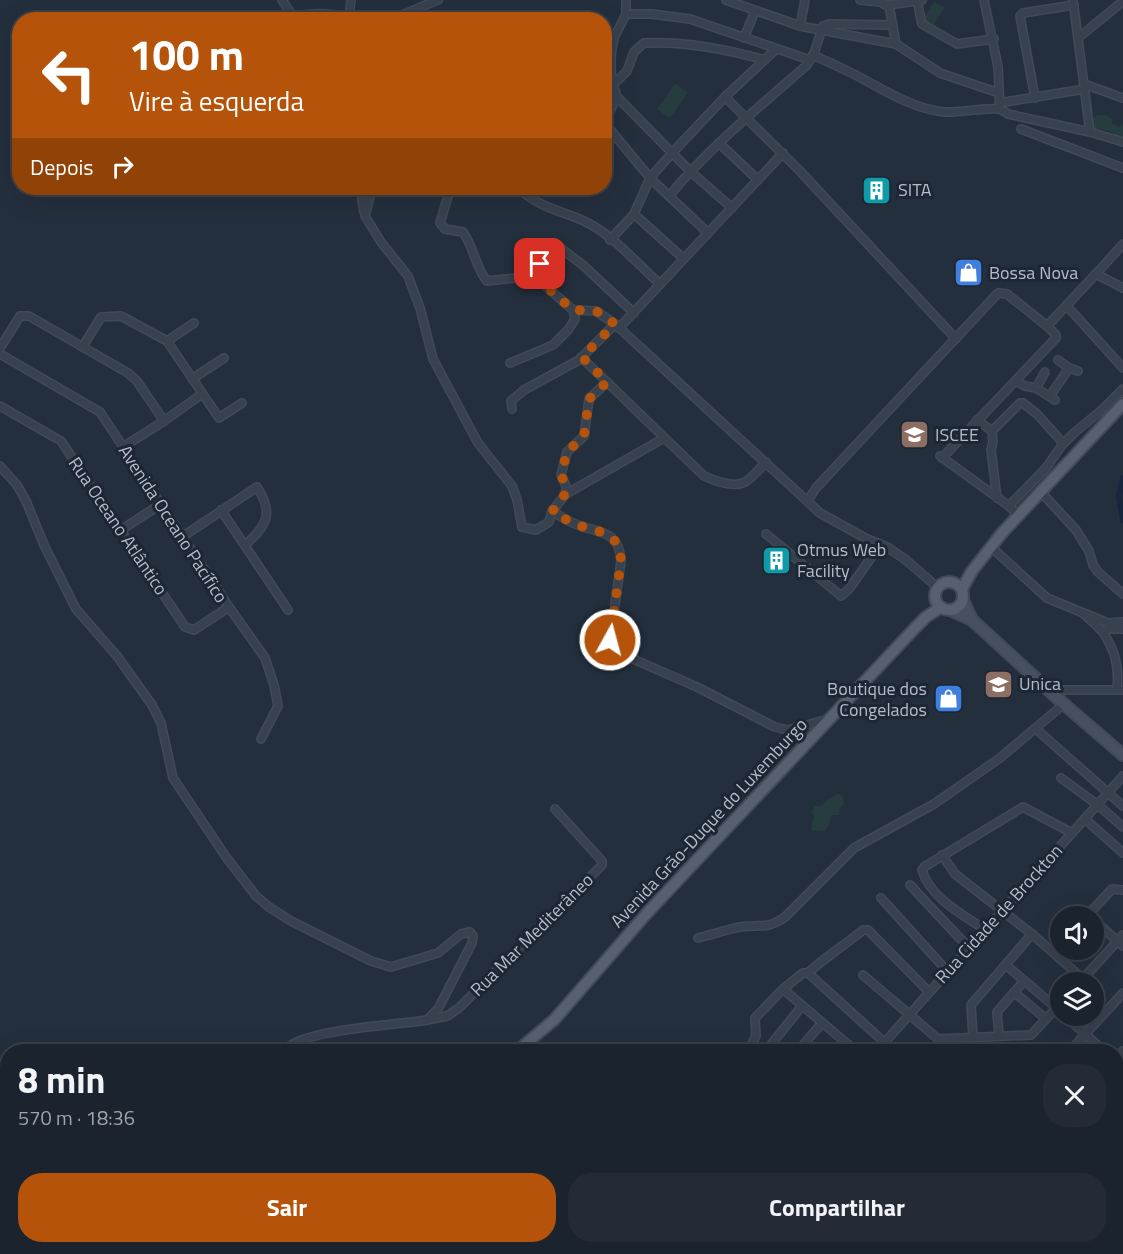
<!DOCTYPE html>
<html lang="pt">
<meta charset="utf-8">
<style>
:root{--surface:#1b232e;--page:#242b36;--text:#f1f3f6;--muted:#a0a4aa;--line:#39404a;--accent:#b45309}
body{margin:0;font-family:"Titillium Web",sans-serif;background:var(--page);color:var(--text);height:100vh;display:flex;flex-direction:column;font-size:22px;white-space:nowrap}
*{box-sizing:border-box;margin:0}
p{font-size:20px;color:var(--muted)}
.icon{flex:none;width:33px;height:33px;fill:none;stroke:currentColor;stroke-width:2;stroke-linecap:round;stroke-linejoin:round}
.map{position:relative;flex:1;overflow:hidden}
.side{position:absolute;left:0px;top:1044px;width:1124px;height:210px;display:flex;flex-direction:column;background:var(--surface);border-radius:24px 24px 0 0;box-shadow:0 6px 24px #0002,0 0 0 2px var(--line)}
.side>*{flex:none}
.hud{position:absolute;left:12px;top:12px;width:600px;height:183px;border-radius:24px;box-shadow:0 6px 24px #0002,0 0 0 2px var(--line);background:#b45309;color:#fff;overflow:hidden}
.controls{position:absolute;left:1050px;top:906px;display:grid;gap:12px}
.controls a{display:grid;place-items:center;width:54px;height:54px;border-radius:50%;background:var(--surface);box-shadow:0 6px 24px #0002,0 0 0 2px var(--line);font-size:30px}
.pin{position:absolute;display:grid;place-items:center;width:51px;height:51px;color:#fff;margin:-26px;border-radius:12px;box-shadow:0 3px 9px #0006}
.me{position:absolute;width:66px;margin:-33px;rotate:7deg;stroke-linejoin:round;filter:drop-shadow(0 0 4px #0008)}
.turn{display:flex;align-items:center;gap:21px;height:126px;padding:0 18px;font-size:27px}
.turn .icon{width:78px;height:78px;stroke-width:2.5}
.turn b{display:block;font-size:42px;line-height:51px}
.then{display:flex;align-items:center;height:57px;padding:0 18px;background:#0003;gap:12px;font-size:22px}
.round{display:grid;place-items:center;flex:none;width:63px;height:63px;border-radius:24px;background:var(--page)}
.headline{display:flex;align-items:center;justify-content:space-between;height:102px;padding:0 18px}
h1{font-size:36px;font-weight:700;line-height:45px}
.cta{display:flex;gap:12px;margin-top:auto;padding:12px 18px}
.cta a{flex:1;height:69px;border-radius:24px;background:var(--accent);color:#fff;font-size:24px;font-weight:700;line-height:69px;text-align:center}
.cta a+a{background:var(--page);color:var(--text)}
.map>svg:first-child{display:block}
.green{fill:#263c3f}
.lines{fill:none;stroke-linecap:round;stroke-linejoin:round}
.canal{stroke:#17263c;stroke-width:6}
.street-casing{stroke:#414a57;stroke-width:10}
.secondary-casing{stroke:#414a57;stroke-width:14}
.primary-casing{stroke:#414a57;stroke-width:14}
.street{stroke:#38414e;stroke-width:7}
.secondary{stroke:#465061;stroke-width:10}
.primary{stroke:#56606e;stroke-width:10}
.route{stroke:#b45309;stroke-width:10;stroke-dasharray:0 18}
.labels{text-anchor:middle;stroke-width:6;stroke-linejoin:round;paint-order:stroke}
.poi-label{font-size:18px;fill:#b4bcc9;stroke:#1d2633;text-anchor:start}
.street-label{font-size:18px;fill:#b4bcc9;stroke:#1d2633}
</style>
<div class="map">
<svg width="1123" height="1254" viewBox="0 0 1123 1254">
<rect width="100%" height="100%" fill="#242f3e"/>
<g class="green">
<path d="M934 2 945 7 933 26 924 20V17Z"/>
<path d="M675 84 688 92 670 118 657 109Z"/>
<path d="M1097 115H1106L1112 119V124L1120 127 1123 124V138C1115 137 1113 132 1106 130 1100 128 1098 131 1092 127V120Z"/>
<path d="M838 794 843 796 844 804 840 808 839 815H832L828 827 823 831 811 830 814 816 812 811 815 806H822L827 800Z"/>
</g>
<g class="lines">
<path class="canal" d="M1123 520 1119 497 1123 478"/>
<defs>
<g id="street">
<path d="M282 0 294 18"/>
<path d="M726 0 800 26 896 44 940 73 999 93"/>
<path d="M860 0 881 2"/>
<path d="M880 0 885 5H889L896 44"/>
<path d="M984 0 998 67 1000 109 1008 114 1090 132 1123 142"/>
<path d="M1073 0 1090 132"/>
<path d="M917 1 922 24 957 44 994 39"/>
<path d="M889 5 922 0"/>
<path d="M626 14H652L690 19 810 60"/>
<path d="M349 16 351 0"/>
<path d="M283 20C312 8 342 16 373 20"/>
<path d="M378 20 397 17 438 0"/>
<path d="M800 26 805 0"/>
<path d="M604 38H614L626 14V0"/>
<path d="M614 38C609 61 610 76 617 97L690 171 732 208"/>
<path d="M744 38 755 11"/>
<path d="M1078 38 1122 2V0"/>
<path d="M813 55C830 63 847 70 863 79 889 93 915 109 944 112 963 113 981 107 1000 109"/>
<path d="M1084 84 1123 98"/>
<path d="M613 85 627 71 634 52 644 43C685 41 726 49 765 60"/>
<path d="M617 97C613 108 604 115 608 127L650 178 708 233"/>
<path d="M725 97 799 170 956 339"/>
<path d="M1035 98 1020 16 1023 13 1074 5"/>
<path d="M999 103 1085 89"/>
<path d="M1021 129 1123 168"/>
<path d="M719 143 758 180"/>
<path d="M360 188 364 212"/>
<path d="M372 188 365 216 381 242 408 276 420 308 433 359 478 443 512 486 517 500 522 527 536 530 549 522 552 511 566 494V486L561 475 567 452 584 436 589 399 607 382"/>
<path d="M455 188 448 196 440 223 445 229 463 232C474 247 475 267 487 281L534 276 573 310 596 311 615 324"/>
<path d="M524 188V193C543 209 567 212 588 223 612 235 640 266 660 284"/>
<path d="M669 196C710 147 759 107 807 65L814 53 823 26 829 24 893 25"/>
<path d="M634 214 684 259"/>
<path d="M610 240 634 214 650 178 672 153 725 97 776 49"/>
<path d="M1096 274 1123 244"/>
<path d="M534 276 554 243 584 266 634 313"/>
<path d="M1067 306 1123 368"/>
<path d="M619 328 783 153"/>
<path d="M167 341 194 323"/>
<path d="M83 346 101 317 121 316 167 341 219 418 242 403"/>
<path d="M0 348 20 316H29L128 373 137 381 164 421"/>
<path d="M0 354 100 412 229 607 265 658 274 685 278 706 261 739"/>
<path d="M581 357 704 476C715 481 732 487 743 483 751 480 760 468 766 462"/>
<path d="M1058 360 1069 368 1078 371"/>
<path d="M510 363 553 345 568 330 575 319 573 310"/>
<path d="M192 379 224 358"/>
<path d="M1015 381 1025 386 1036 388 1055 400"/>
<path d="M1036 388 1045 372"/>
<path d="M1052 393 1069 368"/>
<path d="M0 406 61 441 185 627 194 630 229 607"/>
<path d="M512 409 511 401 524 390 579 360 615 324 820 513 867 539 887 547 906 560 937 587"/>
<path d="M977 420 992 431 993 442 991 450 997 498"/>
<path d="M992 431 1020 403H1023L1037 414 1063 443"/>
<path d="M123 447 164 421 202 394"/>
<path d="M940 456 1009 506 1018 515"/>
<path d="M942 458 1056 338V335L1047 326"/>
<path d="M0 466 17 485 26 501 44 545 76 609 117 656 152 705 161 723 173 778 226 857 256 896 269 907 291 921 371 961 391 967 438 953 461 934 470 932 473 936 472 943 438 1009 427 1020C397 1025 299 1029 283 1052"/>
<path d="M1040 491 1076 530 1089 551 1093 565 1098 572 1123 594"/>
<path d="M566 494 664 438"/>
<path d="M808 500 816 488 998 293 1007 294 1047 326 1096 274 1123 288"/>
<path d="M1009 506 1046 468 1062 445 1074 433 1103 409 1123 389"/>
<path d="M221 510 288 610"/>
<path d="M552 511C559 515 566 520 573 523 597 534 619 528 621 561L610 640 617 652 697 687 775 727 788 730 829 719"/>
<path d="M121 530 161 504"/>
<path d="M766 534 841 596 849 589 880 545"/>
<path d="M182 537 257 487C274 513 267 526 245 545"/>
<path d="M991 547 1047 598 1108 623 1123 622"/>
<path d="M1084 614C1090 620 1100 628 1104 634 1116 652 1119 669 1117 690"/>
<path d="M1103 630 1104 633 1108 629H1123"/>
<path d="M1048 690H1123"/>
<path d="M1036 729 1123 806"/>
<path d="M1061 778 1098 805 1123 827"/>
<path d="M1085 819 1123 853"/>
<path d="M942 855 955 874 1032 934 1083 979"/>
<path d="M910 885 969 948"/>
<path d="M881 898 948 972"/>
<path d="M1087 916 1112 889 1123 890"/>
<path d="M1094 920 1123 946"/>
<path d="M986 930C963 915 930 898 922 870L924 867 1023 807 1072 833"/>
<path d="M698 938C710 935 723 931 735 928 756 923 766 931 785 917L854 848 934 804 957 788 1000 758 1064 704"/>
<path d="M1006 965 1060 1011"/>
<path d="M808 973 895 1052"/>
<path d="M863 975 938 1039 1031 1035 1060 1004"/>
<path d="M1080 982 1123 935"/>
<path d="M783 989 845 1042"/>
<path d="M1014 992 1046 1019"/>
<path d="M1065 1016 1105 1052"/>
<path d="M427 1020 447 1016 459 1008 602 865V861L555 809"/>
<path d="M999 1036 997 1012 1024 981"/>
<path d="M973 1037 971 1005 1032 934"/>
<path d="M748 1052 756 1036 755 1018 783 989 803 973H808C824 958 845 945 863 930H868L929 992"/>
<path d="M765 1052 802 1006"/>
<path d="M797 1052 822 1023"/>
<path d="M838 1052 845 1042 858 1052"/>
<path d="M876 1052 1123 776"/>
<path d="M1069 1052 1123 993"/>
<path d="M1116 1058 1123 1051"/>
<path d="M1116 1061 1123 1068"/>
<path d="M1116 1244 1123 1249"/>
<path d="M914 1246 915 1254"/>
<path d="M407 1254 414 1246"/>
<path d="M425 1254 432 1246"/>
<path d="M462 1254H464"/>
<path d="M518 1254 525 1246"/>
</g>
<g id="secondary">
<path d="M963 600 972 620"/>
<path d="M950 610 972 620 1066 706 1123 755"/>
</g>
<g id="primary">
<circle cx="949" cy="596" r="14"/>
<path d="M962 589 972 571 1002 533 1123 404"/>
<path d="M516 1052 554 1020 648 912 915 628 926 617 941 607"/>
<path d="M53 1254 60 1246"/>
</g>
</defs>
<use href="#street" class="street-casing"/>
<use href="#secondary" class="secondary-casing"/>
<use href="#primary" class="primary-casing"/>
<use href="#street" class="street"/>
<use href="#secondary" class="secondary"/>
<use href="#primary" class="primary"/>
</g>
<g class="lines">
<path class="route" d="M540 264 534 276 573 310 596 311 615 324 582 357 607 382 589 399 584 436 567 452 561 475C571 495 563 495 552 512 559 515 566 520 573 523 597 534 619 528 621 561L610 640"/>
</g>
<defs>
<symbol id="building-square" viewBox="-11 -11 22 22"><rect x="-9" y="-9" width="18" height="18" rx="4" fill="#0f9aa8" stroke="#1d2633"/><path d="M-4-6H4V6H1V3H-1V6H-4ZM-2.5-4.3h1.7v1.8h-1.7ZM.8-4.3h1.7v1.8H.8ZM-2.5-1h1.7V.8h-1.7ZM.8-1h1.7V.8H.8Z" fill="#fff"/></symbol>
<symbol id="shop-square" viewBox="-11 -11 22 22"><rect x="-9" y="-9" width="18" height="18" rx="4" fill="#3f7fe0" stroke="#1d2633"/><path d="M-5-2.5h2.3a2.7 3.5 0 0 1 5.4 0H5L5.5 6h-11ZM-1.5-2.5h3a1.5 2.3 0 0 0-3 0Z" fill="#fff"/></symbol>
<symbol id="university-square" viewBox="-11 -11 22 22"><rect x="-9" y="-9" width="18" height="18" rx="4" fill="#8d6e63" stroke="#1d2633"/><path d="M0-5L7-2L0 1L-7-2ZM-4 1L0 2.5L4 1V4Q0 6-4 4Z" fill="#fff"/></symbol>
</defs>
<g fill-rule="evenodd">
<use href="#building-square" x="860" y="174" width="33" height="33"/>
<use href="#shop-square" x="952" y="256" width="33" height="33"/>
<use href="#university-square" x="898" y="418" width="33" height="33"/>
<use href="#building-square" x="760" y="544" width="33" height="33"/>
<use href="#university-square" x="982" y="668" width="33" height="33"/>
<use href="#shop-square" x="932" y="682" width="33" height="33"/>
</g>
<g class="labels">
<g class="poi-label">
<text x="898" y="196">SITA</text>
<text x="989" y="279">Bossa Nova</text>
<text x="935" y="441">ISCEE</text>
<text x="797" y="556">Otmus Web<tspan x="797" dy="21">Facility</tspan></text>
<text x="1019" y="690">Unica</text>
<text x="927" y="695" text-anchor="end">Boutique dos<tspan x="927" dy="21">Congelados</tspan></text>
</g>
<g class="street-label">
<text transform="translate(173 524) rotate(57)" y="6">Avenida Oceano Pacífico</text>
<text transform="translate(118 526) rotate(56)" y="6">Rua Oceano Atlântico</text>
<text transform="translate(709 823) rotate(-47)" y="6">Avenida Grão-Duque do Luxemburgo</text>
<text transform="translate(999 914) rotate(-48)" y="6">Rua Cidade de Brockton</text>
<text transform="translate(532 935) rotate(-45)" y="6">Rua Mar Mediterâneo</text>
</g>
</g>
</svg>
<div class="controls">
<a><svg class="icon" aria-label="sound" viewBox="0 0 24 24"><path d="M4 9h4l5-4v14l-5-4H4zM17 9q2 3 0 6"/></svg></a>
<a><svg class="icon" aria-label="layers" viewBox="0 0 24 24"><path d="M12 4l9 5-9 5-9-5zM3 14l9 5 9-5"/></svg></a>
</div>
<div class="pin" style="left:540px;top:264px;background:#d93025"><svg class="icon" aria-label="arrive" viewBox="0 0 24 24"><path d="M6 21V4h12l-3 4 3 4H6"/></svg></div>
<svg class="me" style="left:610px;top:640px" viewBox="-20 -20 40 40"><circle r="17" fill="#b45309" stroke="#fff" stroke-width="3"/><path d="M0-11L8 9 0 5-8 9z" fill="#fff"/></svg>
<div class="hud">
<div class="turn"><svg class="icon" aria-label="left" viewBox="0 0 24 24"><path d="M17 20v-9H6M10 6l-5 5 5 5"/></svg><div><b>100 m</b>Vire à esquerda</div></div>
<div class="then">Depois<svg class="icon" aria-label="right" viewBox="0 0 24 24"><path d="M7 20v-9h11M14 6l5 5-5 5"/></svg></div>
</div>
<section class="side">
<div class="headline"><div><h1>8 min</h1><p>570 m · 18:36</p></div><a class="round"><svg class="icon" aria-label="close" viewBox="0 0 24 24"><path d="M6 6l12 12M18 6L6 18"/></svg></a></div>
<div class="cta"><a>Sair</a><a>Compartilhar</a></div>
</section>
</div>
